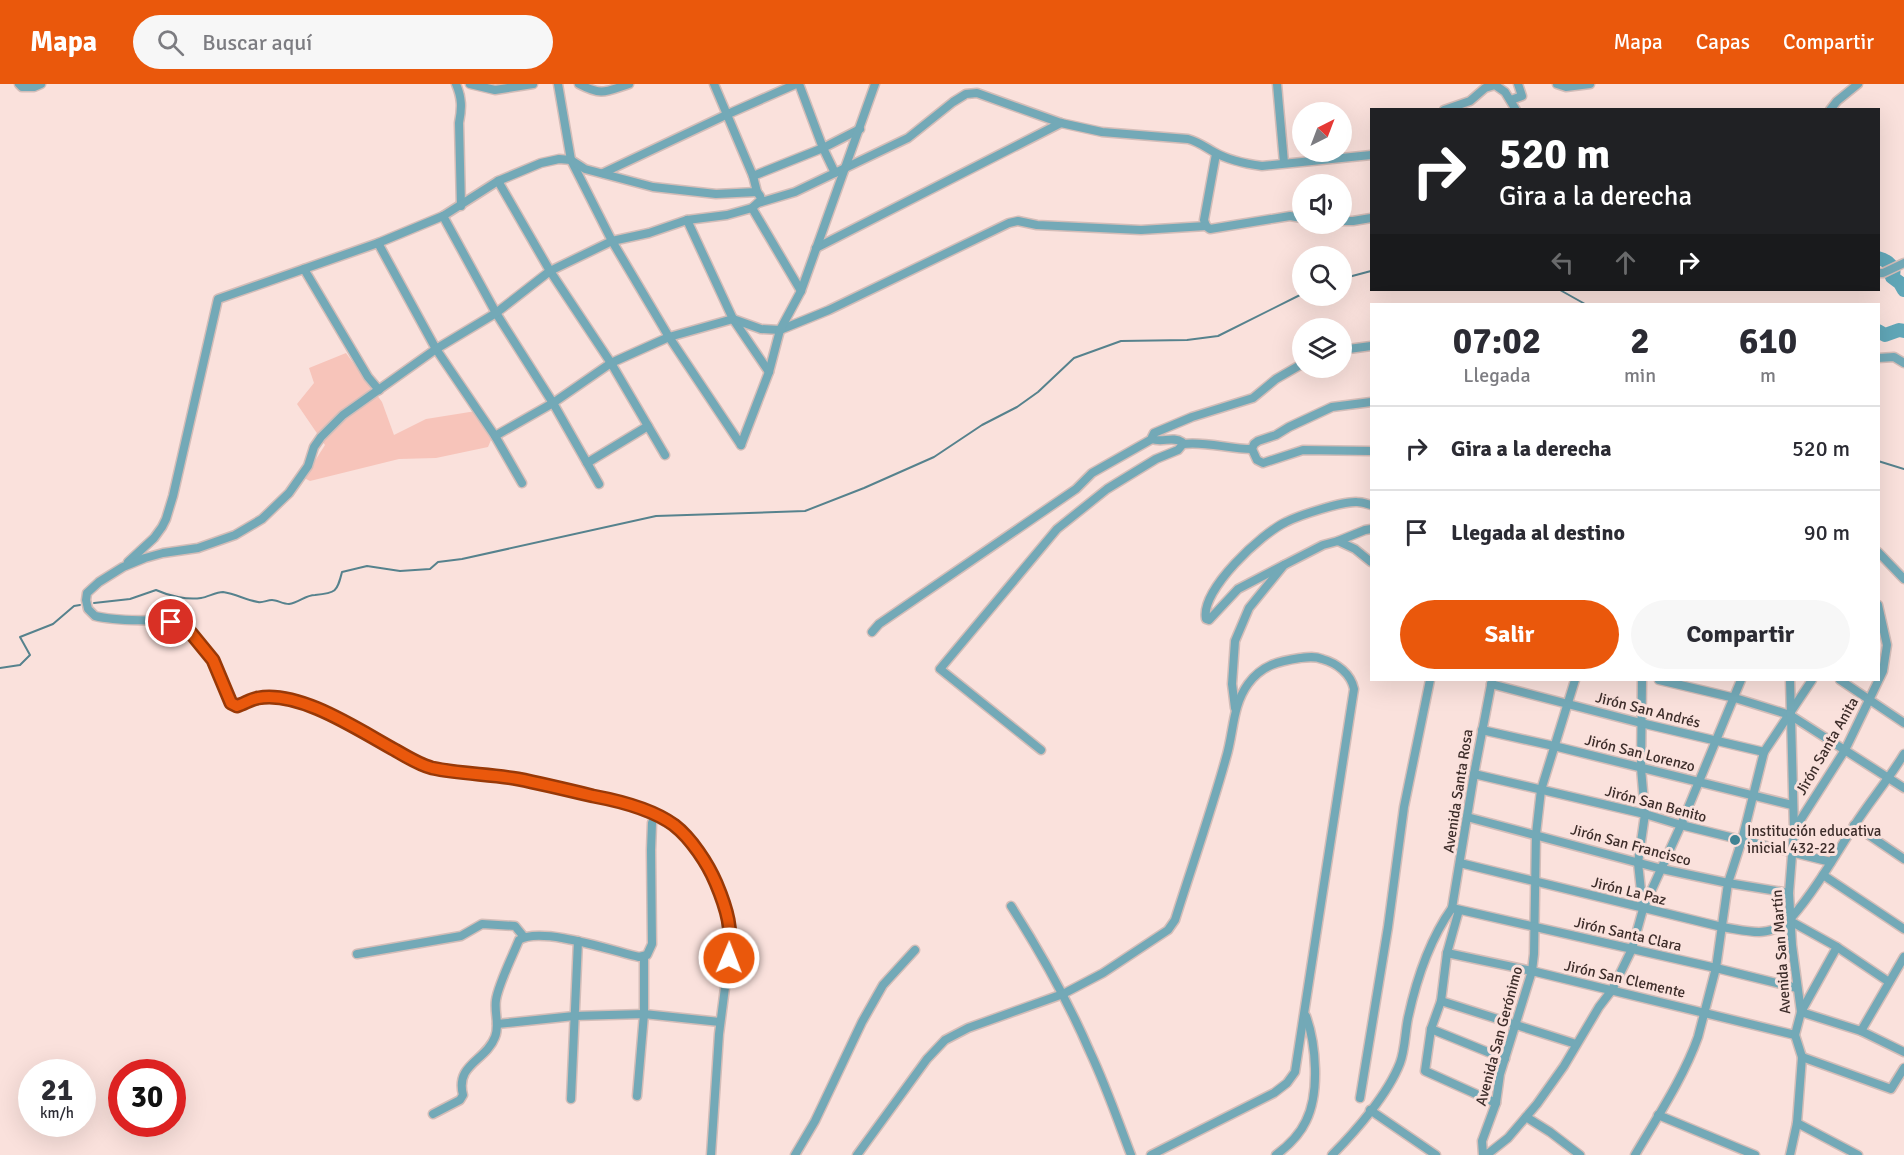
<!DOCTYPE html>
<html lang="es">
<meta charset="utf-8">
<style>
:root{--surface:#fff;--page:#f7f7f7;--text:#2b2b33;--muted:#7c7c81;--line:#e1e1e2;--accent:#ea580c}
body{margin:0;font-family:Signika,sans-serif;background:var(--page);color:var(--text);height:100vh;display:flex;flex-direction:column;font-size:22px;white-space:nowrap}
*{box-sizing:border-box;margin:0}
p{font-size:20px;color:var(--muted)}
.icon{flex:none;width:33px;height:33px;fill:none;stroke:currentColor;stroke-width:2;stroke-linecap:round;stroke-linejoin:round}
.map{position:relative;flex:1;overflow:hidden}
.panel{position:absolute;left:1370px;top:219px;width:510px;height:378px;display:flex;flex-direction:column;background:var(--surface);border-radius:0px;box-shadow:0 6px 24px #0002}
.panel>*{flex:none}
.guide{position:absolute;left:1370px;top:24px;width:510px;height:183px;border-radius:0px;box-shadow:0 6px 24px #0002;background:#202124;color:#fff;overflow:hidden}
.needle{width:39px;rotate:42deg}
.controls{position:absolute;left:1292px;top:18px;display:grid;gap:12px}
.controls a{display:grid;place-items:center;width:60px;height:60px;border-radius:50%;background:var(--surface);box-shadow:0 6px 24px #0002;font-size:30px}
.speed{position:absolute;left:18px;top:975px;display:flex;gap:12px;font-size:30px;font-weight:700;text-align:center}
.speed>*{display:grid;place-content:center;width:78px;height:78px;border-radius:50%;background:var(--surface);box-shadow:0 6px 24px #0002;line-height:1}
.speed small{font-size:15px;font-weight:400}
.speed .limit{border:9px solid #d22;background:#fff;color:#111}
.pin{position:absolute;display:grid;place-items:center;width:51px;height:51px;color:#fff;margin:-26px;border:3px solid #fff;border-radius:50%;box-shadow:0 2px 6px #0007}
.me{position:absolute;width:66px;margin:-33px;rotate:1deg;stroke-linejoin:round;filter:drop-shadow(0 0 4px #0008)}
.turn{display:flex;align-items:center;gap:21px;height:126px;padding:0 30px;font-size:27px}
.turn .icon{width:78px;height:78px;stroke-width:2.5}
.turn b{display:block;font-size:42px;line-height:51px}
.lanes{display:flex;align-items:center;height:57px;padding:0 30px;background:#0003;justify-content:center;gap:30px;direction:ltr}
.lanes .off{opacity:.35}
.eta{display:flex;justify-content:space-evenly;align-items:center;height:102px;text-align:center}
.eta b{font-size:36px;font-weight:700;line-height:42px}
.action{display:flex;gap:12px;margin-top:auto;padding:12px 30px}
.action a{flex:1;height:69px;border-radius:36px;background:var(--accent);color:#fff;font-size:24px;font-weight:700;line-height:69px;text-align:center}
.action a+a{background:var(--page);color:var(--text)}
ul{padding:0;list-style:none}
li{display:flex;align-items:center;gap:18px;height:84px;padding:0 30px;border-top:2px solid var(--line)}
li div{flex:1}
li b{display:block;font-size:22px}
li em{font-style:normal}
header{display:flex;align-items:center;gap:36px;box-sizing:border-box;height:84px;padding:0 30px;background:var(--accent);color:#fff}
header strong{font-size:28px}
nav{display:flex;gap:33px;margin-inline-start:auto;font-size:21px}
.search{width:420px;height:54px;background:var(--page);display:flex;align-items:center;gap:15px;box-sizing:border-box;padding:0 21px;border-radius:33px;color:var(--muted);font-size:22px}
.map>svg:first-child{display:block}
.green{fill:#f7c4ba}
.lines{fill:none;stroke-linecap:round;stroke-linejoin:round}
.stream{stroke:#56828d;stroke-width:2}
.river{stroke:#61a7b8;stroke-width:14}
.minor-casing{stroke:#d4bdb8;stroke-width:11}
.minor{stroke:#73a9b7;stroke-width:8}
.route-casing{stroke:#983908;stroke-width:15}
.route{stroke:#ea580c;stroke-width:10}
.poi-dot{fill:#408393;stroke:#fae1dc;stroke-width:2}
.labels{text-anchor:middle;stroke-width:6;stroke-linejoin:round;paint-order:stroke}
.street-label{font-size:15px;fill:#3d2d2a;stroke:#fae1dc}
.poi-label{font-size:15px;fill:#3d2d2a;stroke:#fae1dc;text-anchor:start}
</style>
<header>
<strong>Mapa</strong>
<div class="search"><svg class="icon" aria-label="search" viewBox="0 0 24 24"><circle cx="10" cy="10" r="6"/><path d="M15 15l6 6"/></svg>Buscar aquí</div>
<nav><a>Mapa</a><a>Capas</a><a>Compartir</a></nav>
</header>
<div class="map">
<svg width="1904" height="1071" viewBox="0 0 1904 1071">
<rect width="100%" height="100%" fill="#fae1dc"/>
<path class="green" d="M346 269 382 318 394 351 426 335 476 327 491 356 488 363 436 374 399 375 310 397 304 394 325 361 297 320 314 299 309 284Z"/>
<g class="lines">
<g class="stream">
<path d="M1341 195 1371 187"/>
<path d="M1560 206 1585 220"/>
<path d="M1878 377 1904 385"/>
<path d="M94 519 130 515 156 506C169 512 187 516 201 514 208 513 216 508 223 508 236 510 246 516 258 518 263 519 267 516 272 516 277 516 283 520 289 520 299 519 305 511 315 511 336 509 337 508 342 488L367 482 400 487 430 485 438 478 462 475 656 432 805 427 864 404 934 373 982 341 1017 323 1038 308 1074 274 1121 257 1187 256 1218 252 1302 210"/>
<path d="M0 584 20 581 30 571 20 553 53 540 74 522 80 521"/>
</g>
<g class="river">
<path d="M1878 174C1887 176 1897 184 1892 193L1900 199 1904 206"/>
<path d="M1878 247 1885 251 1899 246 1904 247"/>
</g>
<defs>
<g id="minor">
<path d="M19 0 22 3H34L41 0"/>
<path d="M456 0C462 14 462 24 459 39L461 122"/>
<path d="M470 0 495 6 533 0"/>
<path d="M558 0 571 76 612 157 669 253 741 361"/>
<path d="M579 0C602 12 605 8 629 0"/>
<path d="M799 0 823 64 835 89"/>
<path d="M1277 0 1284 79"/>
<path d="M1557 0 1566 3 1590 0"/>
<path d="M1511 16 1522 12 1518 0"/>
<path d="M1444 26 1470 17 1485 4 1495 1 1505 8 1516 26"/>
<path d="M1830 26 1837 17 1858 0"/>
<path d="M1216 70 1204 136 1206 142 1210 145 1290 132 1302 134"/>
<path d="M603 89 728 30 796 0"/>
<path d="M753 92 823 64 860 45"/>
<path d="M498 97 550 187 611 279 665 371"/>
<path d="M758 119 795 108 908 54 953 18 966 10 977 9 1061 39 1102 48 1188 55C1199 58 1205 63 1214 68 1228 76 1247 80 1262 82L1371 71"/>
<path d="M752 124 801 207"/>
<path d="M443 132 496 229 553 319 599 400"/>
<path d="M687 136 733 235 769 288"/>
<path d="M1341 137H1353L1371 134"/>
<path d="M378 159 436 265 495 352 522 399"/>
<path d="M816 164 1061 39"/>
<path d="M304 185 368 293 379 306"/>
<path d="M1878 189H1883L1904 179"/>
<path d="M1341 266 1371 262"/>
<path d="M1878 274 1894 273 1904 279"/>
<path d="M1371 318 1332 323 1289 343 1276 351 1258 357 1254 360 1252 365 1257 376 1263 379 1303 366 1371 367"/>
<path d="M495 352 553 319 611 279 669 253 733 235 761 245 780 246 829 226 1009 139 1018 137 1037 141 1141 146 1206 142"/>
<path d="M1183 360 1182 358C1173 352 1162 359 1152 355V353L1154 349 1192 333 1253 314 1276 295 1302 280"/>
<path d="M741 361 769 288 780 246 801 207 875 0"/>
<path d="M587 379 648 342"/>
<path d="M1338 457 1365 446 1371 445"/>
<path d="M1878 468 1904 495"/>
<path d="M128 478 154 454 162 443 166 435 173 412 218 215 378 159 443 132 498 97 541 79 559 75 571 76 585 85 653 103 716 110 757 108"/>
<path d="M1284 481 1238 505 1209 536 1206 535C1200 506 1262 449 1286 438 1300 431 1343 417 1357 418 1362 418 1367 420 1371 421"/>
<path d="M872 548 879 540 1076 405 1092 389 1152 355"/>
<path d="M1575 596 1541 706 1536 750 1534 870 1532 887 1500 990 1496 1019 1482 1057 1483 1071 1489 1069 1508 1054 1537 1020 1564 982 1599 923 1612 906 1632 865 1643 825 1681 741 1741 596"/>
<path d="M1642 596 1641 684 1645 730 1638 779 1643 825"/>
<path d="M1659 596 1735 614 1790 631 1904 704"/>
<path d="M1840 596 1904 639"/>
<path d="M1491 600 1641 639 1764 668"/>
<path d="M1235 624 1232 600 1235 557 1249 524 1284 481 1323 461 1338 457 1355 465 1371 478"/>
<path d="M1482 646 1554 662 1792 721"/>
<path d="M1041 666 940 585 1057 445 1107 405 1156 375 1178 366 1183 360C1206 357 1228 365 1252 365"/>
<path d="M1474 690 1645 730 1681 741 1831 778"/>
<path d="M1467 733 1662 785 1728 799 1789 809"/>
<path d="M1854 741 1904 775"/>
<path d="M1794 746 1845 666 1883 587 1887 561 1878 521"/>
<path d="M1460 779 1722 843C1754 848 1762 853 1792 838L1837 863 1889 898"/>
<path d="M1823 791 1904 845"/>
<path d="M1011 822C1041 869 1068 917 1090 968 1106 1002 1118 1037 1131 1071"/>
<path d="M1452 824 1716 884 1797 904"/>
<path d="M1459 826 1447 869 1441 917 1431 945 1425 987 1496 1019"/>
<path d="M1792 833C1816 805 1834 773 1854 742 1870 717 1889 695 1904 670"/>
<path d="M1837 863 1801 928 1861 947 1904 968"/>
<path d="M1447 869 1532 887 1795 951"/>
<path d="M357 870 461 852 482 840 515 842 524 853"/>
<path d="M1441 917 1576 960"/>
<path d="M497 940 574 932 644 930 720 938"/>
<path d="M1431 945 1505 975"/>
<path d="M1861 947 1904 873"/>
<path d="M1802 973 1891 1005 1904 984"/>
<path d="M637 1012 644 930V873"/>
<path d="M1360 1014 1388 843 1404 723 1430 596"/>
<path d="M571 1015 578 857"/>
<path d="M1370 1026 1436 1071"/>
<path d="M433 1030 460 1016 463 1011C455 980 486 977 495 953 500 941 494 929 496 916 498 901 513 871 519 856 541 842 613 867 639 873L647 871 652 860 651 766 652 739 655 732"/>
<path d="M1658 1031 1755 1071"/>
<path d="M1526 1033 1550 1048 1580 1071"/>
<path d="M1797 1039 1858 1071"/>
<path d="M711 1071 719 950 731 857 726 825 711 786 699 768 674 742 636 723 605 714 518 695 431 683 405 672 328 629 301 619 280 614H257L237 622 231 619C221 592 201 542 169 538 144 535 119 538 95 532L88 525 86 516 87 509 99 498 123 483 145 474 163 469 198 464 235 451 262 435 289 409 308 382 314 363 321 353 343 331 436 265 496 229 550 187 612 157 649 149 687 136 727 131 752 124 761 116 760 112 757 108 753 92 714 0"/>
<path d="M795 1071 815 1037 862 938 883 901 915 866"/>
<path d="M857 1071 927 975 945 956 968 944 1063 910 1103 889 1168 846 1175 836C1192 782 1211 728 1226 674 1234 648 1232 622 1248 600 1262 581 1279 577 1300 574 1308 573 1315 572 1322 575 1337 579 1351 590 1354 605L1295 988 1287 999 1274 1009 1151 1071"/>
<path d="M1276 1071C1288 1062 1300 1050 1306 1037 1320 1009 1316 960 1306 932"/>
<path d="M1332 1071C1356 1047 1388 1010 1400 979 1405 966 1405 949 1408 934 1416 897 1430 855 1452 824L1474 690 1492 596"/>
<path d="M1635 1071C1656 1035 1684 993 1698 953L1716 884 1728 799 1742 756 1764 668 1812 596"/>
<path d="M1790 1071 1797 1039 1802 973 1795 951 1801 928 1792 861 1789 809 1794 746 1790 596"/>
</g>
</defs>
<use href="#minor" class="minor-casing"/>
<use href="#minor" class="minor"/>
</g>
<g class="lines">
<defs>
<path id="route" d="M171 538 186 543 213 576 231 619 237 622C244 620 251 615 258 614 300 606 360 647 395 666 407 673 420 681 432 684 460 690 490 690 518 695 543 700 568 706 593 712 620 717 652 725 674 741 691 754 708 780 716 799 727 825 733 846 729 874"/>
</defs>
<use href="#route" class="route-casing"/>
<use href="#route" class="route"/>
</g>
<circle class="poi-dot" cx="1735" cy="756" r="6"/>
<g class="labels">
<g class="street-label">
<text transform="translate(1648 626) rotate(14)" y="5">Jirón San Andrés</text>
<text transform="translate(1827 662) rotate(-60)" y="5">Jirón Santa Anita</text>
<text transform="translate(1640 669) rotate(14)" y="5">Jirón San Lorenzo</text>
<text transform="translate(1458 707) rotate(-81)" y="5">Avenida Santa Rosa</text>
<text transform="translate(1656 720) rotate(15)" y="5">Jirón San Benito</text>
<text transform="translate(1631 761) rotate(15)" y="5">Jirón San Francisco</text>
<text transform="translate(1629 807) rotate(14)" y="5">Jirón La Paz</text>
<text transform="translate(1628 850) rotate(13)" y="5">Jirón Santa Clara</text>
<text transform="translate(1781 868) rotate(-94)" y="5">Avenida San Martín</text>
<text transform="translate(1625 895) rotate(13)" y="5">Jirón San Clemente</text>
<text transform="translate(1499 952) rotate(-75)" y="5">Avenida San Gerónimo</text>
</g>
<g class="poi-label">
<text x="1747" y="752">Institución educativa<tspan x="1747" dy="17">inicial 432-22</tspan></text>
</g>
</g>
</svg>
<div class="controls">
<a><svg class="needle" viewBox="-14 -14 28 28"><path d="M0-13l5 13h-10z" fill="#e53935"/><path d="M0 13l5-13h-10z" fill="#7c7c81"/></svg></a>
<a><svg class="icon" aria-label="sound" viewBox="0 0 24 24"><path d="M4 9h4l5-4v14l-5-4H4zM17 9q2 3 0 6"/></svg></a>
<a><svg class="icon" aria-label="search" viewBox="0 0 24 24"><circle cx="10" cy="10" r="6"/><path d="M15 15l6 6"/></svg></a>
<a><svg class="icon" aria-label="layers" viewBox="0 0 24 24"><path d="M12 4l9 5-9 5-9-5zM3 14l9 5 9-5"/></svg></a>
</div>
<div class="speed"><div>21<small>km/h</small></div><div class="limit">30</div></div>
<div class="pin" style="left:171px;top:538px;background:#d93025"><svg class="icon" aria-label="arrive" viewBox="0 0 24 24"><path d="M6 21V4h12l-3 4 3 4H6"/></svg></div>
<svg class="me" style="left:729px;top:874px" viewBox="-20 -20 40 40"><circle r="17" fill="#ea580c" stroke="#fff" stroke-width="3"/><path d="M0-11L8 9 0 5-8 9z" fill="#fff"/></svg>
<div class="guide">
<div class="turn"><svg class="icon" aria-label="right" viewBox="0 0 24 24"><path d="M7 20v-9h11M14 6l5 5-5 5"/></svg><div><b>520 m</b>Gira a la derecha</div></div>
<div class="lanes"><svg class="icon off" aria-label="left" viewBox="0 0 24 24"><path d="M17 20v-9H6M10 6l-5 5 5 5"/></svg><svg class="icon off" aria-label="ahead" viewBox="0 0 24 24"><path d="M12 20V5M6 11l6-6 6 6"/></svg><svg class="icon" aria-label="right" viewBox="0 0 24 24"><path d="M7 20v-9h11M14 6l5 5-5 5"/></svg></div>
</div>
<section class="panel">
<div class="eta">
<div><b>07:02</b><p>Llegada</p></div>
<div><b>2</b><p>min</p></div>
<div><b>610</b><p>m</p></div>
</div>
<ul>
<li><svg class="icon" aria-label="right" viewBox="0 0 24 24"><path d="M7 20v-9h11M14 6l5 5-5 5"/></svg><div><b>Gira a la derecha</b></div><em>520 m</em></li>
<li><svg class="icon" aria-label="arrive" viewBox="0 0 24 24"><path d="M6 21V4h12l-3 4 3 4H6"/></svg><div><b>Llegada al destino</b></div><em>90 m</em></li>
</ul>
<div class="action"><a>Salir</a><a>Compartir</a></div>
</section>
</div>
